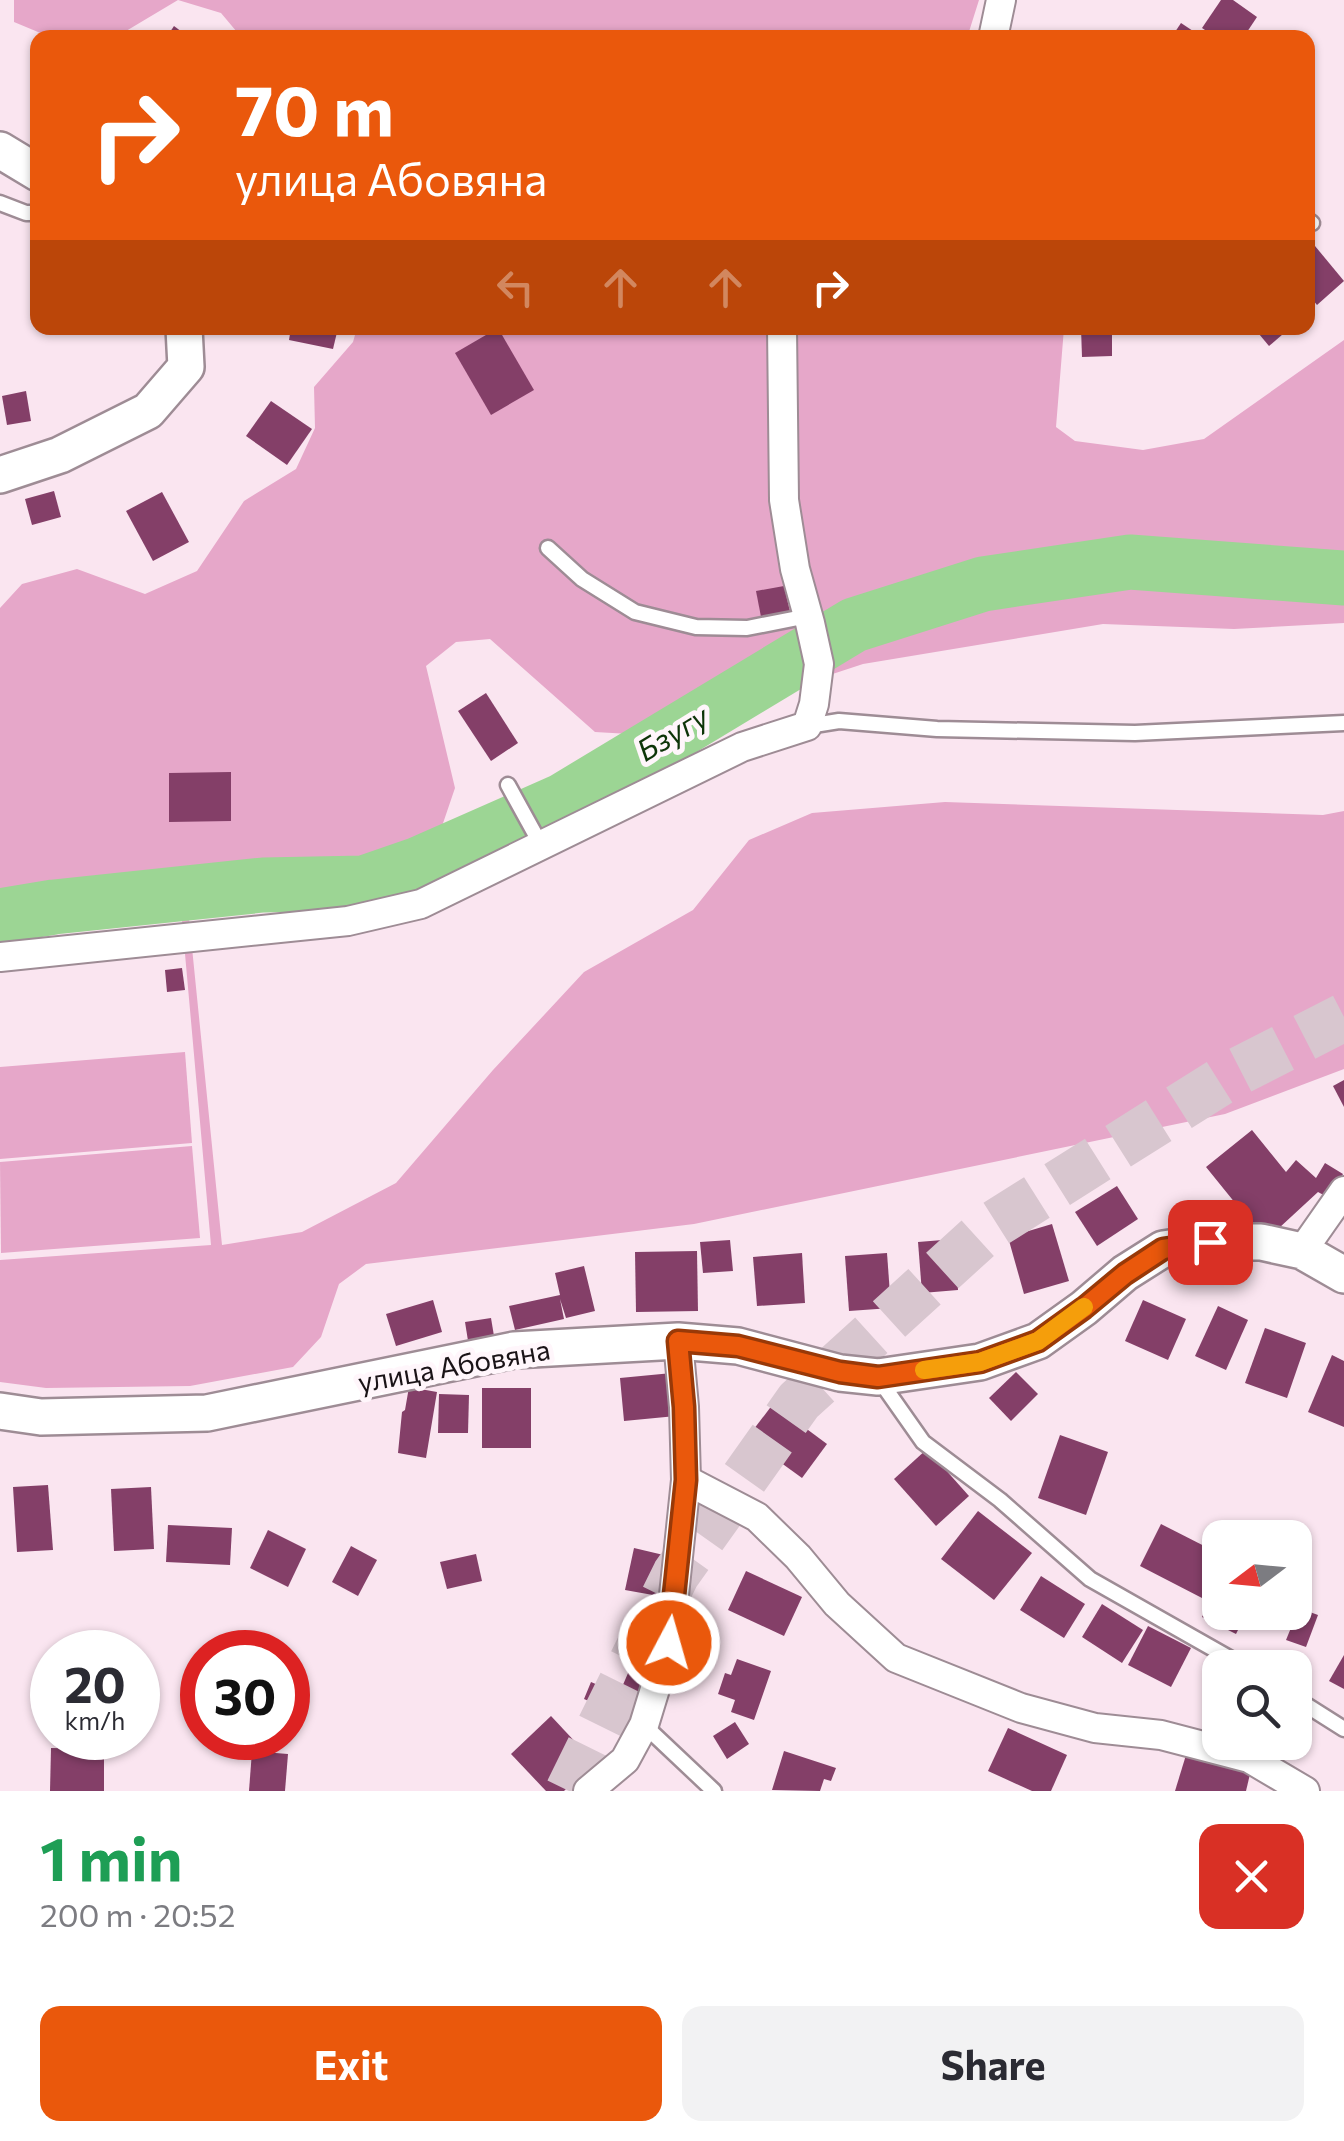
<!DOCTYPE html>
<meta charset="utf-8">
<style>
:root{--surface:#fff;--page:#f2f2f3;--text:#2b2b33;--muted:#7c7c81;--accent:#ea580c}
body{margin:0;font-family:Commissioner,sans-serif;background:var(--page);color:var(--text);height:100vh;display:flex;flex-direction:column;font-size:38px;white-space:nowrap}
*{box-sizing:border-box;margin:0}
p{font-size:32px;color:var(--muted)}
.icon{flex:none;width:55px;height:55px;fill:none;stroke:currentColor;stroke-width:2;stroke-linecap:round;stroke-linejoin:round}
.map{position:relative;height:1791px;overflow:hidden}
.side{display:flex;flex-direction:column;background:var(--surface);flex:1}
.side>*{flex:none}
.hud{position:absolute;left:30px;top:30px;width:1285px;height:305px;border-radius:20px;box-shadow:0 2px 8px #0004;background:#ea580c;color:#fff;overflow:hidden}
.needle{width:65px;rotate:254deg}
.tools{position:absolute;left:1202px;top:1520px;display:grid;gap:20px}
.tools a{display:grid;place-items:center;width:110px;height:110px;border-radius:20px;background:var(--surface);box-shadow:0 2px 8px #0004;font-size:50px}
.speed{position:absolute;left:30px;top:1630px;display:flex;gap:20px;font-size:50px;font-weight:700;text-align:center}
.speed>*{display:grid;place-content:center;width:130px;height:130px;border-radius:50%;background:var(--surface);box-shadow:0 2px 8px #0004;line-height:1}
.speed small{font-size:25px;font-weight:400}
.speed .limit{border:15px solid #d22;background:#fff;color:#111}
.pin{position:absolute;display:grid;place-items:center;width:85px;height:85px;color:#fff;margin:-42px;border-radius:20px;box-shadow:0 5px 15px #0006}
.me{position:absolute;width:110px;margin:-55px;rotate:6deg;stroke-linejoin:round;filter:drop-shadow(0 0 8px #0008)}
.turn{display:flex;align-items:center;gap:35px;height:210px;padding:0 40px;font-size:45px}
.turn .icon{width:130px;height:130px;stroke-width:2.5}
.turn b{display:block;font-size:70px;line-height:85px}
.lanes{display:flex;align-items:center;height:95px;padding:0 40px;background:#0003;justify-content:center;gap:50px;direction:ltr}
.lanes .off{opacity:.35}
.round{display:grid;place-items:center;flex:none;width:105px;height:105px;border-radius:20px;background:var(--page)}
.headline{display:flex;align-items:center;justify-content:space-between;height:170px;padding:0 40px}
h1{font-size:60px;font-weight:700;line-height:75px;color:#1e9e55}
.action{display:flex;gap:20px;margin-top:auto;padding:20px 40px}
.action a{flex:1;height:115px;border-radius:20px;background:var(--accent);color:#fff;font-size:40px;font-weight:700;line-height:115px;text-align:center}
.action a+a{background:var(--page);color:var(--text)}
.map>svg:first-child{display:block}
.green{fill:#e6a7c9}
.lines{fill:none;stroke-linecap:round;stroke-linejoin:round}
.river{stroke:#9cd594;stroke-width:55}
.building{fill:#843f68}
.trunk-tunnel{stroke:#d8c6cf;stroke-width:48;stroke-dasharray:48 24;stroke-linecap:butt}
.service-casing{stroke:#9e8c95;stroke-width:19}
.minor-casing{stroke:#9e8c95;stroke-width:32}
.tertiary-casing{stroke:#9e8c95;stroke-width:40}
.service{stroke:#fff;stroke-width:14}
.minor{stroke:#fff;stroke-width:28}
.tertiary{stroke:#fff;stroke-width:35}
.route-casing{stroke:#983908;stroke-width:25}
.route{stroke:#ea580c;stroke-width:18}
.slow{stroke:#f59e0b;stroke-width:18}
.labels{text-anchor:middle;stroke-width:10;stroke-linejoin:round;paint-order:stroke}
.street-label{font-size:28px;fill:#1a1317;stroke:#fff6fb}
.water-label{font-size:30px;font-style:italic;fill:#0d3408;stroke:#fff6fb}
</style>
<div class="map">
<svg width="1344" height="1791" viewBox="0 0 1344 1791">
<rect width="100%" height="100%" fill="#fae5f0"/>
<g class="green">
<path d="M14 0H979L967 38H242L221 13 178 0 116 37H50L14 22Z"/>
<path d="M357 328H1064L1056 427 1075 441 1143 450 1204 439 1344 340V623L1234 629 1103 624 863 664 647 735 595 732 490 639 456 642 426 666 455 788 439 835 381 872 188 908 222 1245 302 1232 396 1183 493 1070 584 972 693 910 749 840 812 813 945 802 1323 815 1344 811V1069L1225 1114 694 1224 366 1264 339 1284 321 1337 293 1367 190 1386 46 1388 0 1382V1260L211 1245 181 909 0 930V608L22 584 77 569 145 594 197 571 244 501 296 469 315 428 314 387 353 342Z"/>
<path d="M185 1052 192 1143 0 1159V1067Z"/>
<path d="M192 1146 200 1238 1 1253 0 1162Z"/>
</g>
<g class="lines">
<path class="river" d="M0 916 54 907 263 885 364 883 419 864 562 801 854 625 983 584 1130 562 1344 578"/>
</g>
<g class="building">
<path d="M1221 0H1233L1257 17 1243 38H1217L1202 28Z"/>
<path d="M1181 23 1199 35 1197 38H1171Z"/>
<path d="M174 26 190 38H166Z"/>
<path d="M1315 246 1344 281 1317 305 1308 294V252Z"/>
<path d="M291 328H338L333 349 289 340Z"/>
<path d="M498 328 534 390 491 415 455 353Z"/>
<path d="M1081 328H1112V356L1082 357Z"/>
<path d="M1254 328H1290L1269 346Z"/>
<path d="M26 391 31 421 7 425 2 396Z"/>
<path d="M271 401 312 429 287 465 246 436Z"/>
<path d="M54 491 61 517 32 525 25 499Z"/>
<path d="M162 492 189 542 153 561 126 511Z"/>
<path d="M784 586 791 616 762 622 756 591Z"/>
<path d="M486 693 518 743 491 761 458 711Z"/>
<path d="M231 772V821L169 822V773Z"/>
<path d="M182 968 185 990 167 992 165 970Z"/>
<path d="M1344 1080V1107L1333 1086Z"/>
<path d="M1252 1130 1286 1172 1296 1160 1316 1178 1325 1163 1343 1174 1329 1198 1318 1192 1279 1228 1229 1220 1240 1209 1206 1167Z"/>
<path d="M1117 1186 1138 1219 1097 1246 1075 1212Z"/>
<path d="M1052 1224 1069 1281 1024 1294 1008 1237Z"/>
<path d="M955 1239 958 1290 922 1293 918 1242Z"/>
<path d="M730 1240 733 1271 703 1273 700 1242Z"/>
<path d="M697 1251 698 1311 636 1312 635 1252Z"/>
<path d="M802 1253 805 1303 757 1306 753 1257Z"/>
<path d="M887 1253 891 1308 849 1311 845 1256Z"/>
<path d="M584 1266 595 1311 566 1318 560 1299 564 1319 515 1330 509 1306 560 1295 555 1273Z"/>
<path d="M433 1300 442 1332 396 1346 386 1314Z"/>
<path d="M1143 1300 1186 1319 1168 1360 1125 1341Z"/>
<path d="M1218 1306 1248 1320 1226 1370 1195 1356Z"/>
<path d="M491 1318 495 1342 469 1347 465 1322Z"/>
<path d="M1265 1328 1306 1343 1287 1398 1245 1383Z"/>
<path d="M1332 1355 1344 1361V1427L1308 1412Z"/>
<path d="M1016 1372 1038 1394 1011 1421 989 1398Z"/>
<path d="M672 1373 676 1416 624 1421 620 1378Z"/>
<path d="M409 1387 437 1392 426 1458 398 1453 402 1412 405 1410Z"/>
<rect x="482" y="1388" width="49" height="60"/>
<path d="M439 1394 469 1395 468 1433H438Z"/>
<path d="M773 1404 827 1444 802 1478 747 1438Z"/>
<path d="M1060 1435 1108 1452 1086 1515 1038 1498Z"/>
<path d="M927 1449 969 1496 936 1526 894 1479Z"/>
<path d="M48 1485 53 1550 17 1552 13 1487Z"/>
<path d="M151 1487 154 1549 114 1551 111 1489Z"/>
<path d="M978 1511 1032 1553 994 1600 941 1559Z"/>
<path d="M1161 1524 1220 1554V1563L1202 1598 1140 1566Z"/>
<path d="M1244 1524 1296 1536V1538H1240Z"/>
<path d="M168 1525 232 1528 230 1565 166 1562Z"/>
<path d="M268 1530 306 1549 288 1587 250 1568Z"/>
<path d="M351 1546 377 1560 358 1596 332 1582Z"/>
<path d="M634 1548 672 1557 664 1597 625 1590Z"/>
<path d="M476 1554 482 1581 447 1589 440 1562Z"/>
<path d="M746 1571 802 1597 784 1636 728 1610Z"/>
<path d="M1041 1576 1085 1604 1064 1638 1020 1610Z"/>
<path d="M1220 1582V1612H1247L1236 1634 1202 1617Z"/>
<path d="M1102 1604 1143 1630 1122 1663 1082 1637Z"/>
<path d="M1299 1608 1318 1615 1306 1647 1286 1640Z"/>
<path d="M1148 1626 1191 1648 1171 1687 1128 1665Z"/>
<path d="M644 1636 666 1646 634 1721 584 1699 591 1682 619 1694Z"/>
<path d="M1344 1655V1689L1329 1681Z"/>
<path d="M737 1659 771 1671 754 1720 731 1712 735 1700 718 1694 725 1673 731 1675Z"/>
<path d="M551 1716 594 1762 564 1791H546L511 1754Z"/>
<path d="M735 1722 749 1744 727 1759 713 1736Z"/>
<path d="M1008 1728 1067 1755 1051 1791H1032L988 1771Z"/>
<path d="M51 1748 104 1749V1791H50Z"/>
<path d="M252 1751 288 1754 285 1791H249Z"/>
<path d="M784 1751 836 1768 831 1781 824 1779 820 1791 772 1790Z"/>
<path d="M1186 1755 1250 1774 1246 1791H1175Z"/>
</g>
<g class="lines">
<path class="trunk-tunnel" d="M569 1791 676 1574 799 1401 990 1227 1231 1075 1344 1017"/>
<defs>
<g id="service">
<path d="M0 203 26 213H38"/>
<path d="M1308 220 1312 223"/>
<path d="M548 548 582 579 635 612 696 627 747 628 808 616"/>
<path d="M808 726 839 721 937 729 1135 733 1344 723"/>
<path d="M508 785 541 845"/>
<path d="M878 1378 923 1442 1000 1500 1090 1579 1247 1668"/>
<path d="M1295 1698 1344 1729"/>
<path d="M644 1725 714 1791"/>
</g>
<g id="minor">
<path d="M993 38 1001 0"/>
<path d="M0 957 348 921 421 904 742 747 807 726 814 704 819 664 810 623 795 569 784 500 782 328"/>
<path d="M1302 1251 1344 1191"/>
<path d="M686 1480 757 1517 798 1557 837 1604 896 1658 1021 1708 1095 1728 1161 1735 1249 1758 1305 1791"/>
<path d="M588 1791 625 1760 644 1725 669 1643 686 1480 684 1407 678 1341"/>
</g>
<g id="tertiary">
<path d="M0 150 38 173"/>
<path d="M0 475 60 455 148 411 186 367 184 328"/>
<path d="M0 1411 41 1417 207 1413 514 1350 678 1341 738 1346 840 1373 878 1377 980 1362 1038 1341 1084 1308 1125 1273 1163 1249 1210 1242H1261L1302 1251 1344 1275"/>
</g>
</defs>
<use href="#service" class="service-casing"/>
<use href="#minor" class="minor-casing"/>
<use href="#tertiary" class="tertiary-casing"/>
<use href="#service" class="service"/>
<use href="#minor" class="minor"/>
<use href="#tertiary" class="tertiary"/>
</g>
<g class="lines">
<defs>
<path id="route" d="M669 1643 686 1480 684 1407 678 1341 738 1346 840 1372 878 1377 980 1362 1038 1341 1084 1308 1125 1274 1163 1249 1210 1242"/>
</defs>
<use href="#route" class="route-casing"/>
<use href="#route" class="route"/>
<path class="slow" d="M924 1370 980 1362 1038 1341 1084 1307"/>
</g>
<g class="labels">
<g class="street-label">
<text transform="translate(454 1366) rotate(-10)" y="10">улица Абовяна</text>
</g>
<g class="water-label">
<text transform="translate(673 734) rotate(-31)" y="10">Бзугу</text>
</g>
</g>
</svg>
<div class="tools">
<a><svg class="needle" viewBox="-14 -14 28 28"><path d="M0-13l5 13h-10z" fill="#e53935"/><path d="M0 13l5-13h-10z" fill="#7c7c81"/></svg></a>
<a><svg class="icon" aria-label="search" viewBox="0 0 24 24"><circle cx="10" cy="10" r="6"/><path d="M15 15l6 6"/></svg></a>
</div>
<div class="speed"><div>20<small>km/h</small></div><div class="limit">30</div></div>
<div class="pin" style="left:1210px;top:1242px;background:#d93025"><svg class="icon" aria-label="arrive" viewBox="0 0 24 24"><path d="M6 21V4h12l-3 4 3 4H6"/></svg></div>
<svg class="me" style="left:669px;top:1643px" viewBox="-20 -20 40 40"><circle r="17" fill="#ea580c" stroke="#fff" stroke-width="3"/><path d="M0-11L8 9 0 5-8 9z" fill="#fff"/></svg>
<div class="hud">
<div class="turn"><svg class="icon" aria-label="right" viewBox="0 0 24 24"><path d="M7 20v-9h11M14 6l5 5-5 5"/></svg><div><b>70 m</b>улица Абовяна</div></div>
<div class="lanes"><svg class="icon off" aria-label="left" viewBox="0 0 24 24"><path d="M17 20v-9H6M10 6l-5 5 5 5"/></svg><svg class="icon off" aria-label="ahead" viewBox="0 0 24 24"><path d="M12 20V5M6 11l6-6 6 6"/></svg><svg class="icon off" aria-label="ahead" viewBox="0 0 24 24"><path d="M12 20V5M6 11l6-6 6 6"/></svg><svg class="icon" aria-label="right" viewBox="0 0 24 24"><path d="M7 20v-9h11M14 6l5 5-5 5"/></svg></div>
</div>
</div>
<section class="side">
<div class="headline"><div><h1>1 min</h1><p>200 m · 20:52</p></div><a class="round" style="background:#d93025;color:#fff"><svg class="icon" aria-label="close" viewBox="0 0 24 24"><path d="M6 6l12 12M18 6L6 18"/></svg></a></div>
<div class="action"><a>Exit</a><a>Share</a></div>
</section>
